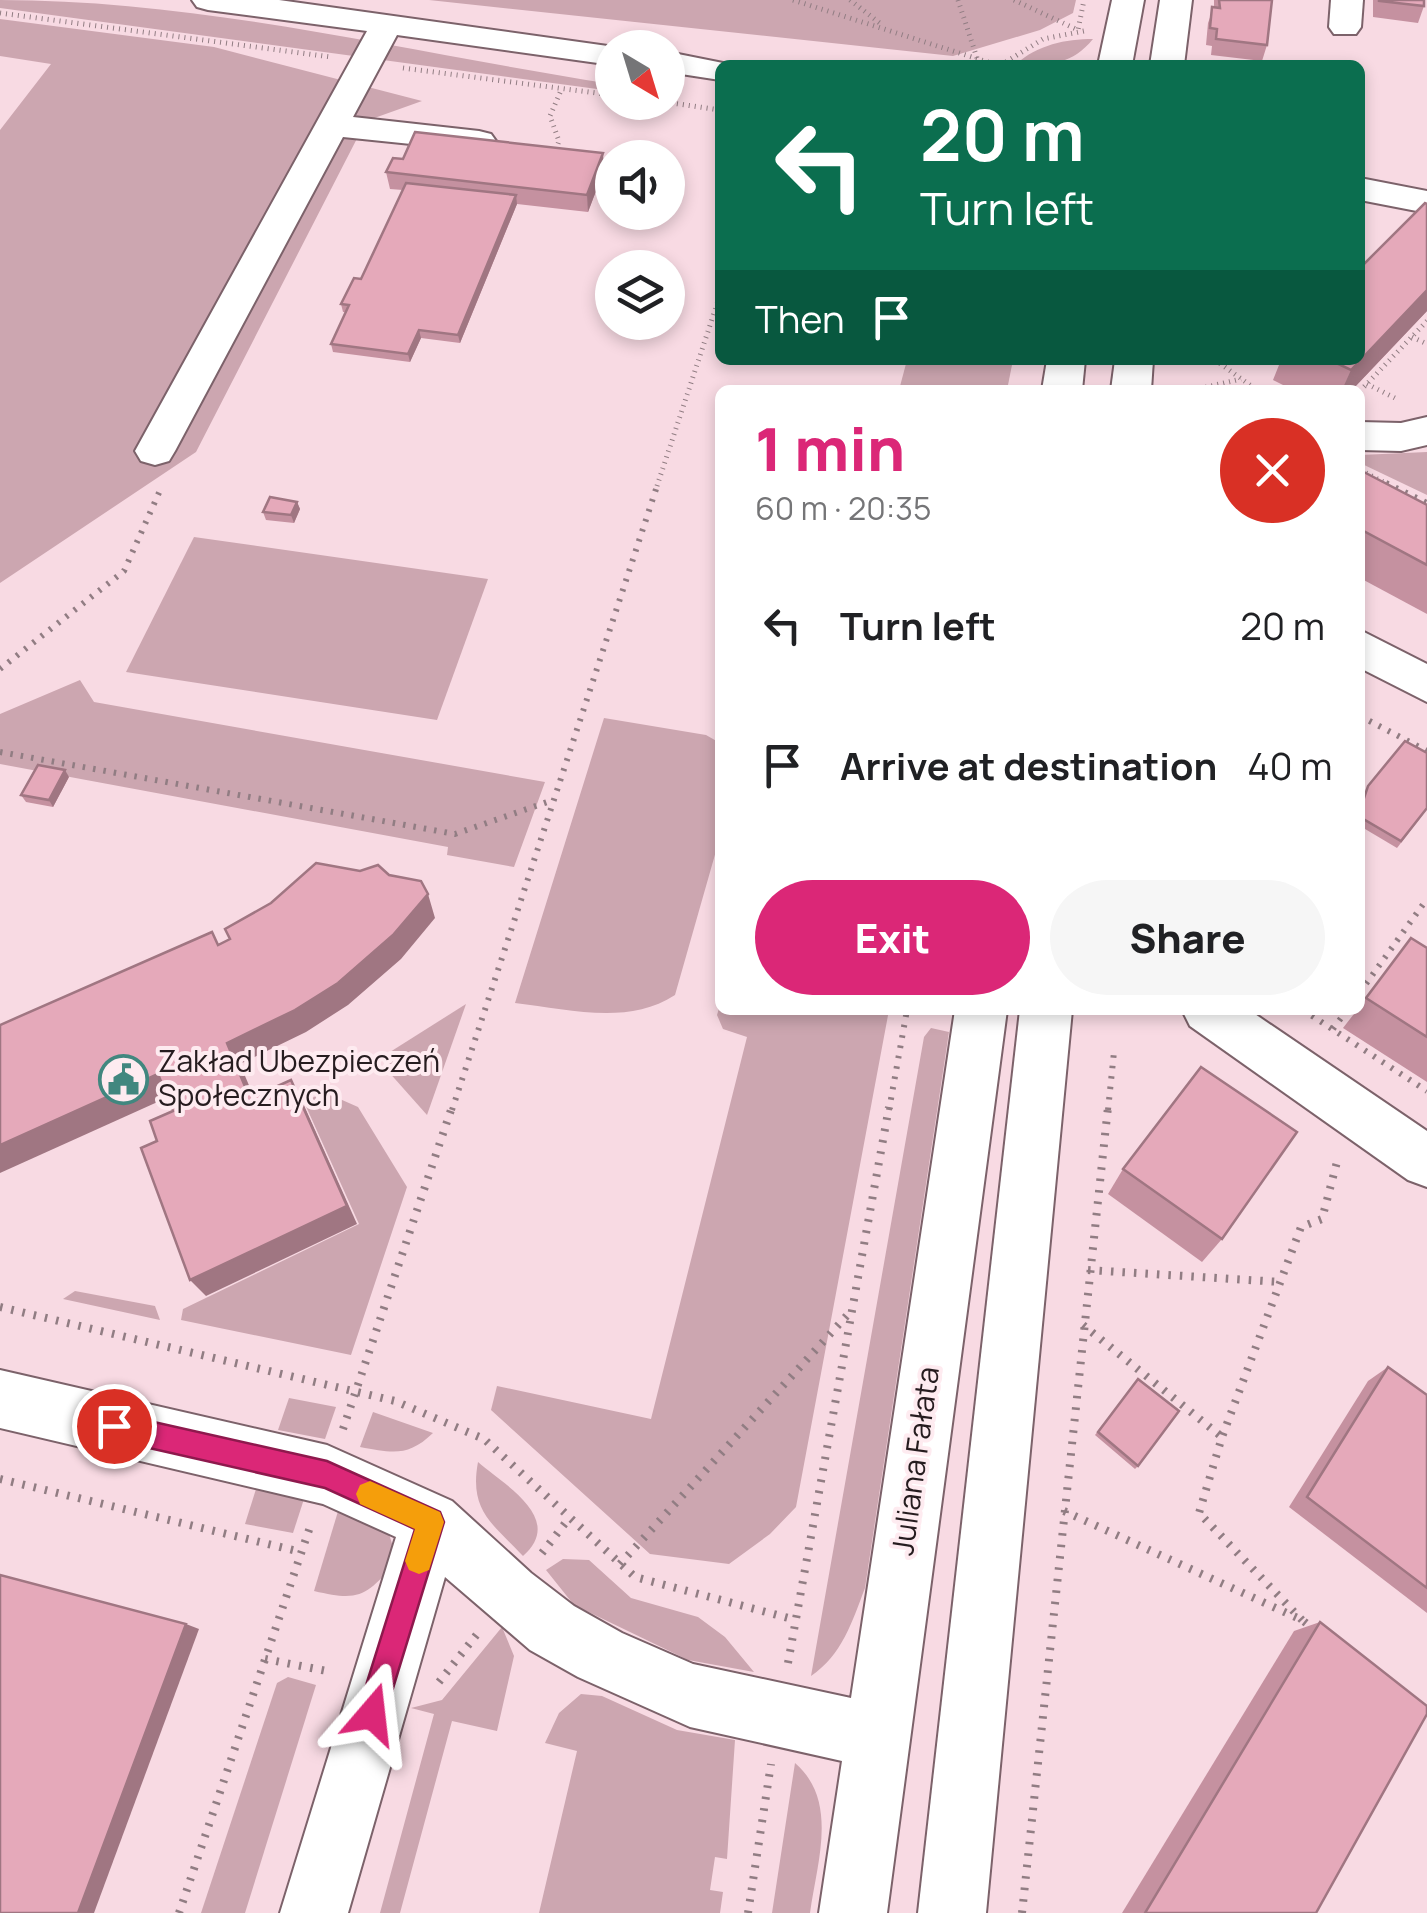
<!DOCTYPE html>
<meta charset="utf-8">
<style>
:root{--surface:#fff;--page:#f6f6f6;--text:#202124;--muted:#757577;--accent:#db2777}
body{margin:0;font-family:Manrope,sans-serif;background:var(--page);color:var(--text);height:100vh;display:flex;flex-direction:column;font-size:38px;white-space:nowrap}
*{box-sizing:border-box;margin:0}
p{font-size:32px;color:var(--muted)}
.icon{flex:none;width:55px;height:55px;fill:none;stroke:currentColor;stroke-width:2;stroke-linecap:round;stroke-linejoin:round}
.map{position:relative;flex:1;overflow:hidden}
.panel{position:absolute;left:715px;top:385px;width:650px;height:630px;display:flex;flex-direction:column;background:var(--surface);border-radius:15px;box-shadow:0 5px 15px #0003}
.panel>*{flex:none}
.banner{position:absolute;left:715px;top:60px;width:650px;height:305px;border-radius:15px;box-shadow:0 5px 15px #0003;background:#0b6e4f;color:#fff;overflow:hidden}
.needle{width:65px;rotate:142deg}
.tools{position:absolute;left:595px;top:30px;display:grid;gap:20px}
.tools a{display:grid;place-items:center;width:90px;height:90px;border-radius:50%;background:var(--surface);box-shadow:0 5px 15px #0003;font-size:50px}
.pin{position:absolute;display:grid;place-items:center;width:85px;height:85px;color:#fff;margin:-42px;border:5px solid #fff;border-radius:50%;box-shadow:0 2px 10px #0007}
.me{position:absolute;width:110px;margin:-55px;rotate:17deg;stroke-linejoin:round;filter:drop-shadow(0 0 8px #0008)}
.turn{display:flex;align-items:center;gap:35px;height:210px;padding:0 40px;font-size:45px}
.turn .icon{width:130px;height:130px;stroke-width:2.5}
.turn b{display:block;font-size:70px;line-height:85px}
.then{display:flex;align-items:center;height:95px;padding:0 40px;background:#0003;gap:20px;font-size:38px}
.round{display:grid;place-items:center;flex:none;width:105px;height:105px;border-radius:52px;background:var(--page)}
.overview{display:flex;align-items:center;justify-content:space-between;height:170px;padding:0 40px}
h1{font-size:60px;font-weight:800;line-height:75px;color:var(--accent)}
.primary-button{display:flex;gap:20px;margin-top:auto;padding:20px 40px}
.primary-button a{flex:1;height:115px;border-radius:60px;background:var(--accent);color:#fff;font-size:40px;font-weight:800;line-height:115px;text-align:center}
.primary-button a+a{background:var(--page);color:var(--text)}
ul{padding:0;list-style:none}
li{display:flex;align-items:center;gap:30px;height:140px;padding:0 40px}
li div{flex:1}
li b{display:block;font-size:38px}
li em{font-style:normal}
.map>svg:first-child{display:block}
.green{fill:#cca6b0}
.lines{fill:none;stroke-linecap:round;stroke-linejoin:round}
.minor-casing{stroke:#7c626a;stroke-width:4}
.path-far2{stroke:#917d83;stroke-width:5;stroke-dasharray:1 5;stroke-linecap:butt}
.path-far1{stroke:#917d83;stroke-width:6;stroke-dasharray:2.5 8;stroke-linecap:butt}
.path{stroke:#917d83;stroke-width:8;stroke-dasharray:2.5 9;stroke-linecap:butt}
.minor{fill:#fff;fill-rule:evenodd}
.wall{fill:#c591a0}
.shaded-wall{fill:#a07682}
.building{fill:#e5a9ba;stroke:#a07682;stroke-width:2.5}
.route{fill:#db2777;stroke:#8e194d;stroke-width:2.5}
.slow{fill:#f59e0b}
.labels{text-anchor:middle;stroke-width:8;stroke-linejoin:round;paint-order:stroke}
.poi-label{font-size:30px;fill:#261c1f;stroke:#feebf0;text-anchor:start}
.street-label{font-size:30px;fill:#261c1f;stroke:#feebf0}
</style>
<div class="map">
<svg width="1427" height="1913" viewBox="0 0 1427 1913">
<rect width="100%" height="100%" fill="#f8dae3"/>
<g class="green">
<path d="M0 0C206 0 410 53 612 84V91L0 8Z"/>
<path d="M429 0H1076L1073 13 1040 30 953 56Z"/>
<path d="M0 19 214 47 422 101 366 121 196 452 0 583V130L51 64 0 56Z"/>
<path d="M1093 39C1071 66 1048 65 1015 65 1037 45 1065 39 1093 39Z"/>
<path d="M907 360H1013L1007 390H899Z"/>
<path d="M1427 452V495L1360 463V455Z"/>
<path d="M194 537 488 579 437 720 126 672Z"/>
<path d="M80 680 94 702 545 782 514 867 447 855 448 847 0 764V714Z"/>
<path d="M604 718 706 735 720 743V837L675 995C627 1026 569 1009 515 1003Z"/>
<path d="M466 1004 427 1115 387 1070 390 1052Z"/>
<path d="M720 1005V1010H889L796 1507 770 1534 729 1564 650 1554 491 1410 497 1386 651 1419 747 1037 723 1029 717 1015Z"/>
<path d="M931 1028 949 1032 865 1588C852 1622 842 1655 811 1676L924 1037Z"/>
<path d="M324 1092 358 1107 407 1187 351 1355 181 1320 183 1309 359 1224 304 1102Z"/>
<path d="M75 1291 155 1306 160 1320 63 1299Z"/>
<path d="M289 1398 336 1407 325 1439 278 1430Z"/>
<path d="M373 1412 433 1433C408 1457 393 1453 360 1447Z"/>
<path d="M478 1462C506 1486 565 1519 523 1556 492 1523 469 1511 478 1462Z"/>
<path d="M256 1489 304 1499 293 1533 245 1524Z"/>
<path d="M339 1508 386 1524 397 1560C367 1596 360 1602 314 1591Z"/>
<path d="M563 1559 589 1560 631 1598 698 1617 725 1637 754 1672 688 1660 574 1605 546 1570Z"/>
<path d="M502 1627 514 1656 497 1731 452 1721 400 1913H380L434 1714 411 1708 442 1700Z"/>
<path d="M288 1677 316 1685 245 1913H201L277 1683Z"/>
<path d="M581 1694 602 1696 677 1730 735 1740 727 1859 715 1857 710 1890 723 1892 720 1913H539L577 1751 545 1743 559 1713Z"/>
<path d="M795 1763C839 1801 817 1862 810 1913H772Z"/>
</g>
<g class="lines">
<defs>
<g id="minor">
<path d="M192 0H279L622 48H612V65L397 35 353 117 479 131 491 134 496 141 491 148 479 151 343 137 175 451 169 461 155 465 141 461 135 451 367 31 208 10 197 7Z"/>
<path d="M1112 0H1144L1132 65H1098Z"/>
<path d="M1160 0H1192L1184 65H1150Z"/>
<path d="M1331 0H1363L1361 27 1356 34H1334L1329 27Z"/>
<path d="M668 52 733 65H720V80L668 72Z"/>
<path d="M1360 178 1427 191V213L1360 200Z"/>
<path d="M1047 360H1085L1082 390H1042Z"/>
<path d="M1115 360H1153L1151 390H1111Z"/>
<path d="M1427 417V445L1401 451 1360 450V422L1401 423Z"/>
<path d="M1360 630 1427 664V702L1360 668Z"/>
<path d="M955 1010H1007L887 1913H819L842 1761 690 1727 578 1677 530 1650 445 1577 348 1913H280L396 1537 323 1504 0 1428V1370L327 1445 452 1501 531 1573 574 1606 622 1633 693 1664 851 1698Z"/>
<path d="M1020 1010H1072L986 1913H918Z"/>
<path d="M1182 1010H1249L1427 1131V1187L1408 1180 1190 1026Z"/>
</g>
</defs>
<use href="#minor" class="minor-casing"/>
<g class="path-far2">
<path d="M793 0 997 65"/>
<path d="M850 0 881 24"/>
<path d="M958 0 977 58"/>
<path d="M1014 0 1078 30 1084 0"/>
<path d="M0 13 331 57"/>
<path d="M1001 65 1043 39 1084 31"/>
<path d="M403 68 612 95"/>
<path d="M665 102 720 110"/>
<path d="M554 155 559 141 550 116 562 88"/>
<path d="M1412 337 1427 344"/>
<path d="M1215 360 1257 390"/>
<path d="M1367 384 1397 399"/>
<path d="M1194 390 1241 379"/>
<path d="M1360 391 1427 321"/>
<path d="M1366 473 1391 486"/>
<path d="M657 486 720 295"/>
</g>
<g class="path-far1">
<path d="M1386 483 1427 503"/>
<path d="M0 669 124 571 162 486"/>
<path d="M1360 716 1427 751"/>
<path d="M0 752 455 834 553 800"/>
<path d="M1360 992 1427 899"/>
<path d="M1303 1010 1427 1091"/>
<path d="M1333 1029 1347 1010"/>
<path d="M452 1110 658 483"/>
<path d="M889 1110 907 1010"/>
<path d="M1108 1110 1114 1052"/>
</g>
<g class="path">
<path d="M1088 1270 1281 1282"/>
<path d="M0 1307 395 1401 484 1439 635 1577 796 1620"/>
<path d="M1083 1325 1222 1437"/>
<path d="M343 1429 452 1107"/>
<path d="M0 1479 301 1552"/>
<path d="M1064 1511 1302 1620 1316 1631"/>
<path d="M542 1553 570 1517"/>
<path d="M620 1564 852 1310"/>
<path d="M1302 1620 1199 1513 1222 1437 1301 1227 1322 1219 1338 1158"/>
<path d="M265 1659 332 1672"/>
<path d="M788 1663 889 1107"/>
<path d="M439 1682 478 1633"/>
<path d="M179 1913 312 1521"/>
<path d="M748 1913 771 1764"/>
<path d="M1022 1913 1108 1107"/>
</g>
<use href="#minor" class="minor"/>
</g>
<g class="wall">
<path d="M1214 0H1272L1267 45 1262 61 1211 55 1212 46 1206 45 1208 23 1214 7Z"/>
<path d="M1373 0H1424V6L1418 23 1373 17Z"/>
<path d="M604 170 588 212 517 204 460 343 421 338 410 362 333 352 331 344 346 312H343L341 304 361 279 403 190 390 189 386 172Z"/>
<path d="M1427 204V311L1352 390H1293L1273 380 1281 360H1360Z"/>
<path d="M1360 470 1427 505V614L1360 578Z"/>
<path d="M297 502 300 509 294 523 266 520 263 512Z"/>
<path d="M69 777 53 807 26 802 21 795Z"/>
<path d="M1368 786 1427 809 1397 848 1360 826V804Z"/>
<path d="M1411 938 1427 948V1082L1343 1028 1357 1010H1360V1005Z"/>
<path d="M1123 1169 1222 1239 1202 1262 1108 1194Z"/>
<path d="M1388 1367 1427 1395V1613L1289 1507 1368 1381Z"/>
<path d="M1138 1379V1466L1135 1469 1095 1435Z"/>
<path d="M1320 1622 1316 1913H1122L1294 1631Z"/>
</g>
<g class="shaded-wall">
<path d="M603 153 604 170 588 212 587 195Z"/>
<path d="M516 195 517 204 460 343 458 335Z"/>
<path d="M1427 290V311L1352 390H1342L1351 370Z"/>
<path d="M419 330 421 338 410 362 408 354Z"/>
<path d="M297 502 300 509 294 523 291 515Z"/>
<path d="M65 770 69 777 53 807 49 800Z"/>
<path d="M428 894 435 918 401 959 348 1005 306 1032 240 1064 259 1109 246 1089 227 1043Z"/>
<path d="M158 1074 173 1095 0 1173V1145Z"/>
<path d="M291 1080 302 1101 357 1224 206 1296 190 1280Z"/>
<path d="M186 1624 199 1629 94 1913H78Z"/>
</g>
<g class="building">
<path d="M1219 0H1272L1267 45 1216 39 1217 29 1210 28 1212 7 1220 8Z"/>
<path d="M1379 0H1424V6L1379 1Z"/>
<path d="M415 132 603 153 587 195 386 172 393 158 403 159Z"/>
<path d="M406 183 516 195 458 335 419 330 408 354 331 344 349 305 341 304 354 278 361 279Z"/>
<path d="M1425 203 1427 204V290L1351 370 1330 360H1360V268Z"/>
<path d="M1360 470 1427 505V565L1360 529Z"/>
<path d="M270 497 297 502 291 515 263 512Z"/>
<path d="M1405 741 1427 753V808L1401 841 1360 817V810L1368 786Z"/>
<path d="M38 765 65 770 49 800 21 795Z"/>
<path d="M316 863 360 871 378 865 389 875 421 881 428 894 393 935 338 983 295 1010 227 1043 246 1089 260 1094 291 1080 347 1206 190 1280 141 1148 157 1141 150 1121 173 1111 158 1074 0 1145V1025L212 932 218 945 230 939 225 929 271 903Z"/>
<path d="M1411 938 1427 948V1037L1366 998Z"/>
<path d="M1201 1067 1297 1132 1222 1239 1123 1169Z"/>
<path d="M1388 1367 1427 1395V1588L1307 1497Z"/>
<path d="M1138 1379 1179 1411 1138 1466 1098 1432Z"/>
<path d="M0 1575 186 1624 78 1913H0Z"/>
<path d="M1320 1622 1427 1706V1714L1316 1913H1145Z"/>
</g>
<path class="route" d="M114 1413 327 1461 440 1512 444 1522 382 1724 372 1729 361 1724 357 1714 415 1529 325 1488 114 1440 105 1436 101 1426 105 1417Z"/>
<path class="slow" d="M370 1481 440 1512 444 1522 429 1570 419 1574 409 1570 405 1561 415 1529 360 1504 356 1494 360 1485Z"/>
<defs>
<symbol id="civic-ring" viewBox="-11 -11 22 22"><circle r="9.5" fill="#feebf0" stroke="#41877f" stroke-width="1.5"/><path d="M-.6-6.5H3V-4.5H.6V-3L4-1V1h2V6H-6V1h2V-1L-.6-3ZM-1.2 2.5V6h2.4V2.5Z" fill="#41877f"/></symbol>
</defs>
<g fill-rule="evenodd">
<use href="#civic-ring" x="96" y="1052" width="55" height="55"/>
</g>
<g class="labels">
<g class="poi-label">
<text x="158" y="1072">Zakład Ubezpieczeń<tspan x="158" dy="34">Społecznych</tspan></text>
</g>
<g class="street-label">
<text transform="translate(916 1461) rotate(-82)" y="10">Juliana Fałata</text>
</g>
</g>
</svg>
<div class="tools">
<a><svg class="needle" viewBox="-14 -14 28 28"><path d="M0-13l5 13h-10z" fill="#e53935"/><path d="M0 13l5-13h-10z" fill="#757577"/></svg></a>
<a><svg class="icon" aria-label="sound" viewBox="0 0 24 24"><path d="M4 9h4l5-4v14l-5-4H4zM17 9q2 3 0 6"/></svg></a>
<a><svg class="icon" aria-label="layers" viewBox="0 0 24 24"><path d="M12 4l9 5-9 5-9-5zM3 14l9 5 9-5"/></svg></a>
</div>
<div class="pin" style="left:114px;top:1426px;background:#d93025"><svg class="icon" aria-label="arrive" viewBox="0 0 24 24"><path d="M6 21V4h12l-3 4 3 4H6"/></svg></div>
<svg class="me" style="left:372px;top:1714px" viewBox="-20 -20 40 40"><path d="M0-17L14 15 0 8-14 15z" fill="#db2777" stroke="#fff" stroke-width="4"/></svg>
<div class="banner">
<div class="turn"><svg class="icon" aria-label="left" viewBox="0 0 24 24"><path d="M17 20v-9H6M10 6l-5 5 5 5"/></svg><div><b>20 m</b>Turn left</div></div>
<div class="then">Then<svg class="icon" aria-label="arrive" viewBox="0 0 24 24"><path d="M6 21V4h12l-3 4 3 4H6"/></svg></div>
</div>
<section class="panel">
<div class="overview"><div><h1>1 min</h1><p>60 m · 20:35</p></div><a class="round" style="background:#d93025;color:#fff"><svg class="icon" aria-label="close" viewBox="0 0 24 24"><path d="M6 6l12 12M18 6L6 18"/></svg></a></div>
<ul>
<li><svg class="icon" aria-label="left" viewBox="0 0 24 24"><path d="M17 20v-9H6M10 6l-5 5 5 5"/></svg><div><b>Turn left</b></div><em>20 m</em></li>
<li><svg class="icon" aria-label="arrive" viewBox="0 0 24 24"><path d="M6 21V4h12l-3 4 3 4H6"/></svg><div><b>Arrive at destination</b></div><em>40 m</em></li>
</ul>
<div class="primary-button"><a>Exit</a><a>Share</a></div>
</section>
</div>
